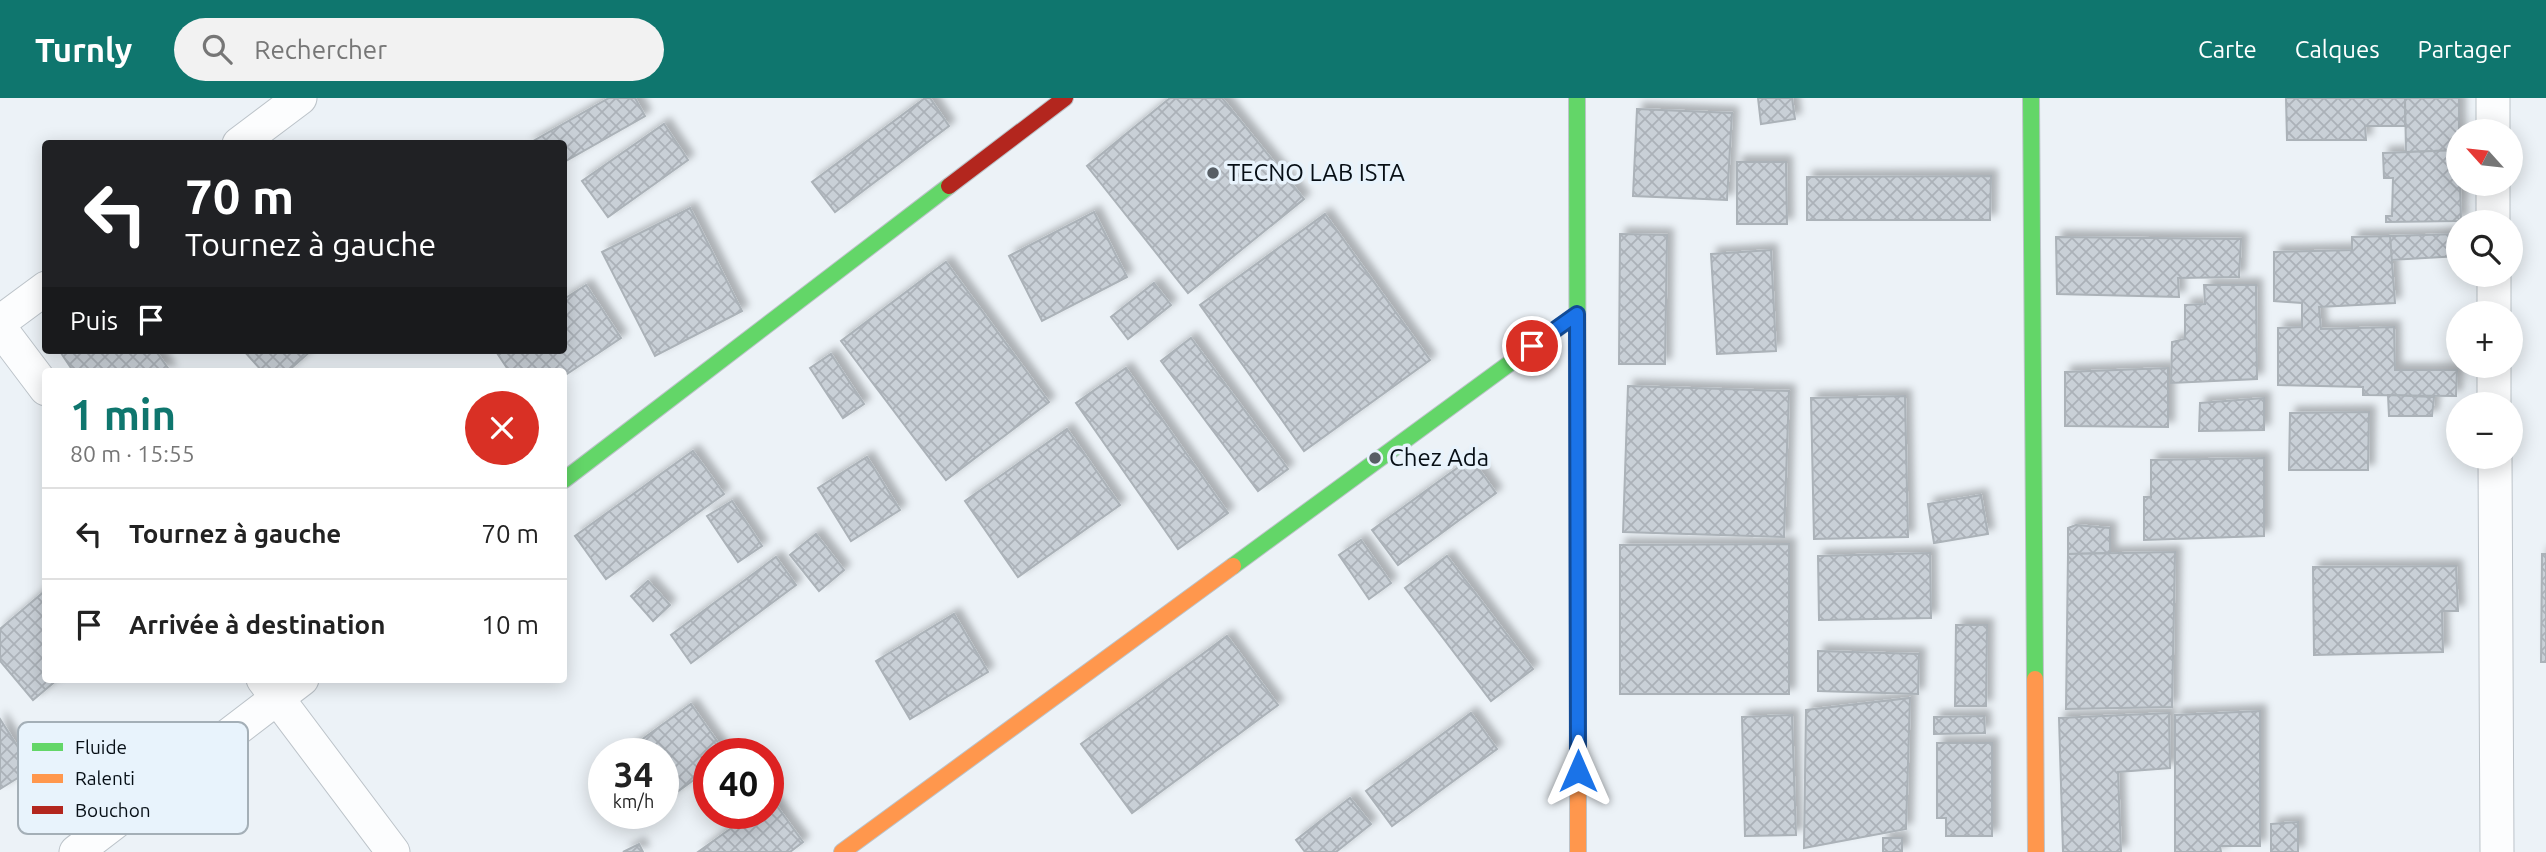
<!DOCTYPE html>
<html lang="fr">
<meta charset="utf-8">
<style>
:root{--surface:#fff;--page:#f2f2f2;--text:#222;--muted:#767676;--line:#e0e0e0;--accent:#0f766e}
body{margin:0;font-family:Ubuntu,sans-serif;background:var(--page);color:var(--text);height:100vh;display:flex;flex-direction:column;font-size:26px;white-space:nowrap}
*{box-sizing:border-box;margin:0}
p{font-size:23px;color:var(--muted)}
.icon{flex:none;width:38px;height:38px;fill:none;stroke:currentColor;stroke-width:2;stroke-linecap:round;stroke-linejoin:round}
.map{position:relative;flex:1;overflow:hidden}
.panel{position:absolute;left:42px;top:270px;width:525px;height:315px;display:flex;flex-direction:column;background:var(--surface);border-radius:7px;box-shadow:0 4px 18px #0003}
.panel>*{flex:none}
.top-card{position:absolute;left:42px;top:42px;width:525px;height:214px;border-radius:7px;box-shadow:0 4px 18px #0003;background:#202124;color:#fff;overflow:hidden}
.needle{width:46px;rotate:297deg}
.buttons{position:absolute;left:2446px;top:21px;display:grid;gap:14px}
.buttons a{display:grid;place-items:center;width:77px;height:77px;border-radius:50%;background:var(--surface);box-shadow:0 4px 18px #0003;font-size:35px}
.speed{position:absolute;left:588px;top:640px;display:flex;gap:14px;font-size:35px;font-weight:700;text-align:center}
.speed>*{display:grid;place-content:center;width:91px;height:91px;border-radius:50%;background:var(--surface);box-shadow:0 4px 18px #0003;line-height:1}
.speed small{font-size:18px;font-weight:400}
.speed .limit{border:10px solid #d22;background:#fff;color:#111}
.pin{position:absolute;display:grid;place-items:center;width:60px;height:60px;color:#fff;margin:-30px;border:4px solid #fff;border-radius:50%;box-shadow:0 2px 7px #0007}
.me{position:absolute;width:77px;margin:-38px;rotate:0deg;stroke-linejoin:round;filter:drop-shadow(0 0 5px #0008)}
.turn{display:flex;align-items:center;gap:24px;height:147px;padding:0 28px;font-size:32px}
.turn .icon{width:91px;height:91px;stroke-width:2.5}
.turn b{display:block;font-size:49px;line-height:60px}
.then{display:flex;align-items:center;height:66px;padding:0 28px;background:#0003;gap:14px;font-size:26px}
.round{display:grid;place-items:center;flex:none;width:74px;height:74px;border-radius:37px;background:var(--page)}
.headline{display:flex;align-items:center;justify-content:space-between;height:119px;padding:0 28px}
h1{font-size:42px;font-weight:700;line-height:52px;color:var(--accent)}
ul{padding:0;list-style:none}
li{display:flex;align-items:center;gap:21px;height:91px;padding:0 28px;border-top:2px solid var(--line)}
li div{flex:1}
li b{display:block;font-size:26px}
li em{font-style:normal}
header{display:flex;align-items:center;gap:42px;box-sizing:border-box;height:98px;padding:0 35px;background:var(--accent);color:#fff}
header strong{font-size:33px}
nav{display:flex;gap:38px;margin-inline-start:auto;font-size:24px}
.search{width:490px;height:63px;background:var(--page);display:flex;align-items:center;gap:18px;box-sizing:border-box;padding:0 24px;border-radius:38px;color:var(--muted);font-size:26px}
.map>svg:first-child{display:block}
.building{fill:url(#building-cross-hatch);stroke:#abb2b8;stroke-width:2;filter:url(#shadow)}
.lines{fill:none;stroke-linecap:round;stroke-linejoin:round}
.street-casing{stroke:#bcc3c9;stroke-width:35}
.fast-casing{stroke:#bcc3c9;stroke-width:18}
.slow-casing{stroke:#bcc3c9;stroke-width:18}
.jam-casing{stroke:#bcc3c9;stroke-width:18}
.street{stroke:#fcfdfe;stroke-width:33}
.fast{stroke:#63d668;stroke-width:16}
.slow{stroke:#ff974d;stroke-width:16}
.jam{stroke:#b3261e;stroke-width:16}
.route-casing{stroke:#114b97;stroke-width:18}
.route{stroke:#1a73e8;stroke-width:12}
.poi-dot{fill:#575e65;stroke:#e8f3fc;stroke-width:2.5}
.labels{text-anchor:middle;stroke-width:7;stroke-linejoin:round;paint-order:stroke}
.poi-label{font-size:24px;fill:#070f16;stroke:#e8f3fc;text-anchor:start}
.key{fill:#e8f3fc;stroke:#a4afb7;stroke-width:2}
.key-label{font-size:19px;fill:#070f16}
</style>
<header>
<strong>Turnly</strong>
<div class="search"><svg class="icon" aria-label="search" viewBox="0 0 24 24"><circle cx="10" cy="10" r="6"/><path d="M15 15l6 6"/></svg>Rechercher</div>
<nav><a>Carte</a><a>Calques</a><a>Partager</a></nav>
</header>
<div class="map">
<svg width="2546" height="754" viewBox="0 0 2546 754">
<defs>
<pattern id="building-cross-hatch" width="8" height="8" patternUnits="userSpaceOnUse" patternTransform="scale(1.75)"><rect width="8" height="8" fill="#c9d0d7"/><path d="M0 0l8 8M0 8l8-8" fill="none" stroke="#abb1b8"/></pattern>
<filter id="shadow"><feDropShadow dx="6" dy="-6" stdDeviation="3.5" flood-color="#0004"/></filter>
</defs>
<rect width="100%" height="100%" fill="#ecf2f7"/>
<g class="building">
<path d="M609 0H635L645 18 564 64V46H528Z"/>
<path d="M925 0H930L949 28 835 114 812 84Z"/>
<path d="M1170 0H1222L1304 101 1188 195 1087 68Z"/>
<path d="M1758 0H1792L1795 21 1761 26Z"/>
<path d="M2286 0H2405V28H2365L2366 42H2287Z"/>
<path d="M2405 0H2459V52L2406 54Z"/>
<path d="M1637 11 1732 15 1727 102 1633 98Z"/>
<path d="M664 26 688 62 608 119 582 83Z"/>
<path d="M2459 52 2461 123 2386 124V118H2392L2393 80H2384L2383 55Z"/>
<path d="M1737 64H1786L1787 126H1737Z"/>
<path d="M1991 78 1990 122H1807V79Z"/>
<path d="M690 110 742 213 655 258 602 154Z"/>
<path d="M1094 114 1127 179 1042 223 1009 158Z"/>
<path d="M1325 116 1430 262 1304 353 1200 207Z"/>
<path d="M1620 136 1667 137 1665 266H1619Z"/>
<path d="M2459 136V158L2391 162 2390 138Z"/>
<path d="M2390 138 2395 205 2319 209 2321 231 2394 229 2395 272H2457L2456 298 2363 297V289L2278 287V230L2302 229V205L2274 203V154L2352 152V139Z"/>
<path d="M2056 139 2241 141 2239 179 2178 180 2179 199 2057 196Z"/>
<path d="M1771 152 1776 253 1717 256 1711 156Z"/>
<path d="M946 164 1049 304 946 382 841 243Z"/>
<path d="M1154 185 1171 207 1128 241 1111 219Z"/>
<path d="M586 187 621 240 564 278V273H509L495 252H564V201Z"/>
<path d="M2204 187H2256L2257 281 2171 285 2172 244 2185 241V207L2205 206Z"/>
<path d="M1191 240 1288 371 1258 393 1161 263Z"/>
<path d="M59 252H155L170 273H73Z"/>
<path d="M243 252H312L288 273H262Z"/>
<path d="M831 256 864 306 843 320 810 270Z"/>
<path d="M1126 270 1228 415 1178 451 1076 305Z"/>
<path d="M2168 270V329L2065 328V274Z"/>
<path d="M1628 288 1789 293 1784 439 1623 434Z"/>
<path d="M2388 297 2434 299 2432 318H2389Z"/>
<path d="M1905 298 1908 439 1814 441 1811 300Z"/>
<path d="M2264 300V332L2199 333 2200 305Z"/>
<path d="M2369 314 2368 372H2289L2290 315Z"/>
<path d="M1067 331 1120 407 1018 479 965 403Z"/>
<path d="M693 353 724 396 606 481 575 438Z"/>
<path d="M867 359 900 412 851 443 818 390Z"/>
<path d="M1471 360 1496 395 1398 467 1372 432Z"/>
<path d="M2264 360V438L2144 442V399H2151V362Z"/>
<path d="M1981 397 1988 436 1934 445 1928 406Z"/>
<path d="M732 403 762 448 738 464 707 418Z"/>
<path d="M2076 427 2110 430V455L2068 456V430Z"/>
<path d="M816 436 844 472 819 493 790 457Z"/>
<path d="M1361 442 1391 485 1369 501 1339 457Z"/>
<path d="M1789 446V596H1620V447Z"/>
<path d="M2175 454 2172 609 2066 611 2068 456Z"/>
<path d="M1930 455 1931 520 1819 522 1818 458Z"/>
<path d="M2542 456H2546V564H2541Z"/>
<path d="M1447 458 1533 571 1491 603 1405 490Z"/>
<path d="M776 459 796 487 691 565 671 537Z"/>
<path d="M2456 468 2458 513H2442L2443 554 2314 557 2313 469Z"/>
<path d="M648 483 670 507 653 523 631 498Z"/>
<path d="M46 492V581H58L33 602 0 563V531Z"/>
<path d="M954 516 988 574 910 621 876 563Z"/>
<path d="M1956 527H1987L1986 608H1955Z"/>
<path d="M1227 538 1278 607 1132 715 1081 646Z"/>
<path d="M1818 553 1919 556 1918 596 1818 593Z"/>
<path d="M1910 600 1906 731 1804 750 1806 612Z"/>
<path d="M691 606 726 656H709V671L663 704V656H622Z"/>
<path d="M2260 613V748H2220L2221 754H2175V617Z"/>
<path d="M1471 615 1497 651 1392 728 1366 693Z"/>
<path d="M2169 615 2170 670 2118 674 2121 754H2063L2059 620Z"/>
<path d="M1792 617 1796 737 1745 738 1742 619Z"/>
<path d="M1984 618 1985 635 1934 636V619Z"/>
<path d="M0 621 32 671 0 691Z"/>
<path d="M1937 645H1992V738H1946V720H1937Z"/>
<path d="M771 700 803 744 790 754H698L751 716H768V703Z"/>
<path d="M1350 700 1371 726 1336 754H1305L1296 742Z"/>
<path d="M2298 724V754H2271V726Z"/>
<rect x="1883" y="740" width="19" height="14"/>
<path d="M639 746 643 754H623Z"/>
</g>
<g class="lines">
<defs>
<g id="street">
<path d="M2493 0V33"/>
<path d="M239 46 300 0"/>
<path d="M2493 86V124"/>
<path d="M2494 177V215"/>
<path d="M0 224 46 190"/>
<path d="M0 230 46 291"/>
<path d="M2494 268V306"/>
<path d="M2495 359 2497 754"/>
<path d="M263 581 393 754"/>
<path d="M76 754 302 581"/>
</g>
<g id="fast">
<path d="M1577 0 1578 533"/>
<path d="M2031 0 2035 581"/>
<path d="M564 382 949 88"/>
<path d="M1233 468 1577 216"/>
</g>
<g id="slow">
<path d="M1578 533V754"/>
<path d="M2035 581 2036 754"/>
<path d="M842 754 1233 468"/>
</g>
<path id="jam" d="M949 88 1065 0"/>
</defs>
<use href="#street" class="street-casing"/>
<use href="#fast" class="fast-casing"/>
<use href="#slow" class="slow-casing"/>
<use href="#jam" class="jam-casing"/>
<use href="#street" class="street"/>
<use href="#fast" class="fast"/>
<use href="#slow" class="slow"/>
<use href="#jam" class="jam"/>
</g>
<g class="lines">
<defs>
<path id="route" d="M1532 248 1577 216 1578 673"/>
</defs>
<use href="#route" class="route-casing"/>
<use href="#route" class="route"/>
</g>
<g class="poi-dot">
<circle cx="1213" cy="75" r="7"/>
<circle cx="1375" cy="360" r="7"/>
</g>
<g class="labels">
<g class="poi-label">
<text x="1227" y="83">TECNO LAB ISTA</text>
<text x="1389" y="368">Chez Ada</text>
</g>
</g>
<rect x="18" y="624" width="230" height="112" rx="10" class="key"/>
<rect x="32" y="645" width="31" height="8" fill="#63d668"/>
<rect x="32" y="676" width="31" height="9" fill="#ff974d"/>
<rect x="32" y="708" width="31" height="8" fill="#b3261e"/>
<g class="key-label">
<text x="75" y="656">Fluide</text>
<text x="75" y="687">Ralenti</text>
<text x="75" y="719">Bouchon</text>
</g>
</svg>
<div class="buttons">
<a><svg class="needle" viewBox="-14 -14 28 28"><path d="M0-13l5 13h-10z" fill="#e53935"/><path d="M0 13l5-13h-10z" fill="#767676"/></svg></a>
<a><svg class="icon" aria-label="search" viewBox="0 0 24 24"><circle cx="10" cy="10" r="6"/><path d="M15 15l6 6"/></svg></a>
<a>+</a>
<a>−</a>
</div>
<div class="speed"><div>34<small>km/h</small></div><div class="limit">40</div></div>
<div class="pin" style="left:1532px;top:248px;background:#d93025"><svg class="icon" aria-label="arrive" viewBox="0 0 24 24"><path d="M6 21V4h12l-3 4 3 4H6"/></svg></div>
<svg class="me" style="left:1578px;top:673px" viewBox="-20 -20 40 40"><path d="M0-17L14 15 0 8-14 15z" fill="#1a73e8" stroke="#fff" stroke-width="4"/></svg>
<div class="top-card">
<div class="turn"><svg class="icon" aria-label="left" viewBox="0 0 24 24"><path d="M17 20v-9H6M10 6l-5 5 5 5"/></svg><div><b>70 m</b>Tournez à gauche</div></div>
<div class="then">Puis<svg class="icon" aria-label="arrive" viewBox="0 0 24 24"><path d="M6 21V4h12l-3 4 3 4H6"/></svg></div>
</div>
<section class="panel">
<div class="headline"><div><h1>1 min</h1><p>80 m · 15:55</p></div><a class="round" style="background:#d93025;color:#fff"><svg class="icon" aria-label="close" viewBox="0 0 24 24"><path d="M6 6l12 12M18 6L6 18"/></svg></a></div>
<ul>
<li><svg class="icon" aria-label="left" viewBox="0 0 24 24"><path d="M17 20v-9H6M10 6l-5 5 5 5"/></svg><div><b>Tournez à gauche</b></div><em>70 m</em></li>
<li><svg class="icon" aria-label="arrive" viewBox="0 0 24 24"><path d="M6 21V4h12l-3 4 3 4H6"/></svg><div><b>Arrivée à destination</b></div><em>10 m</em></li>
</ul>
</section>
</div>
